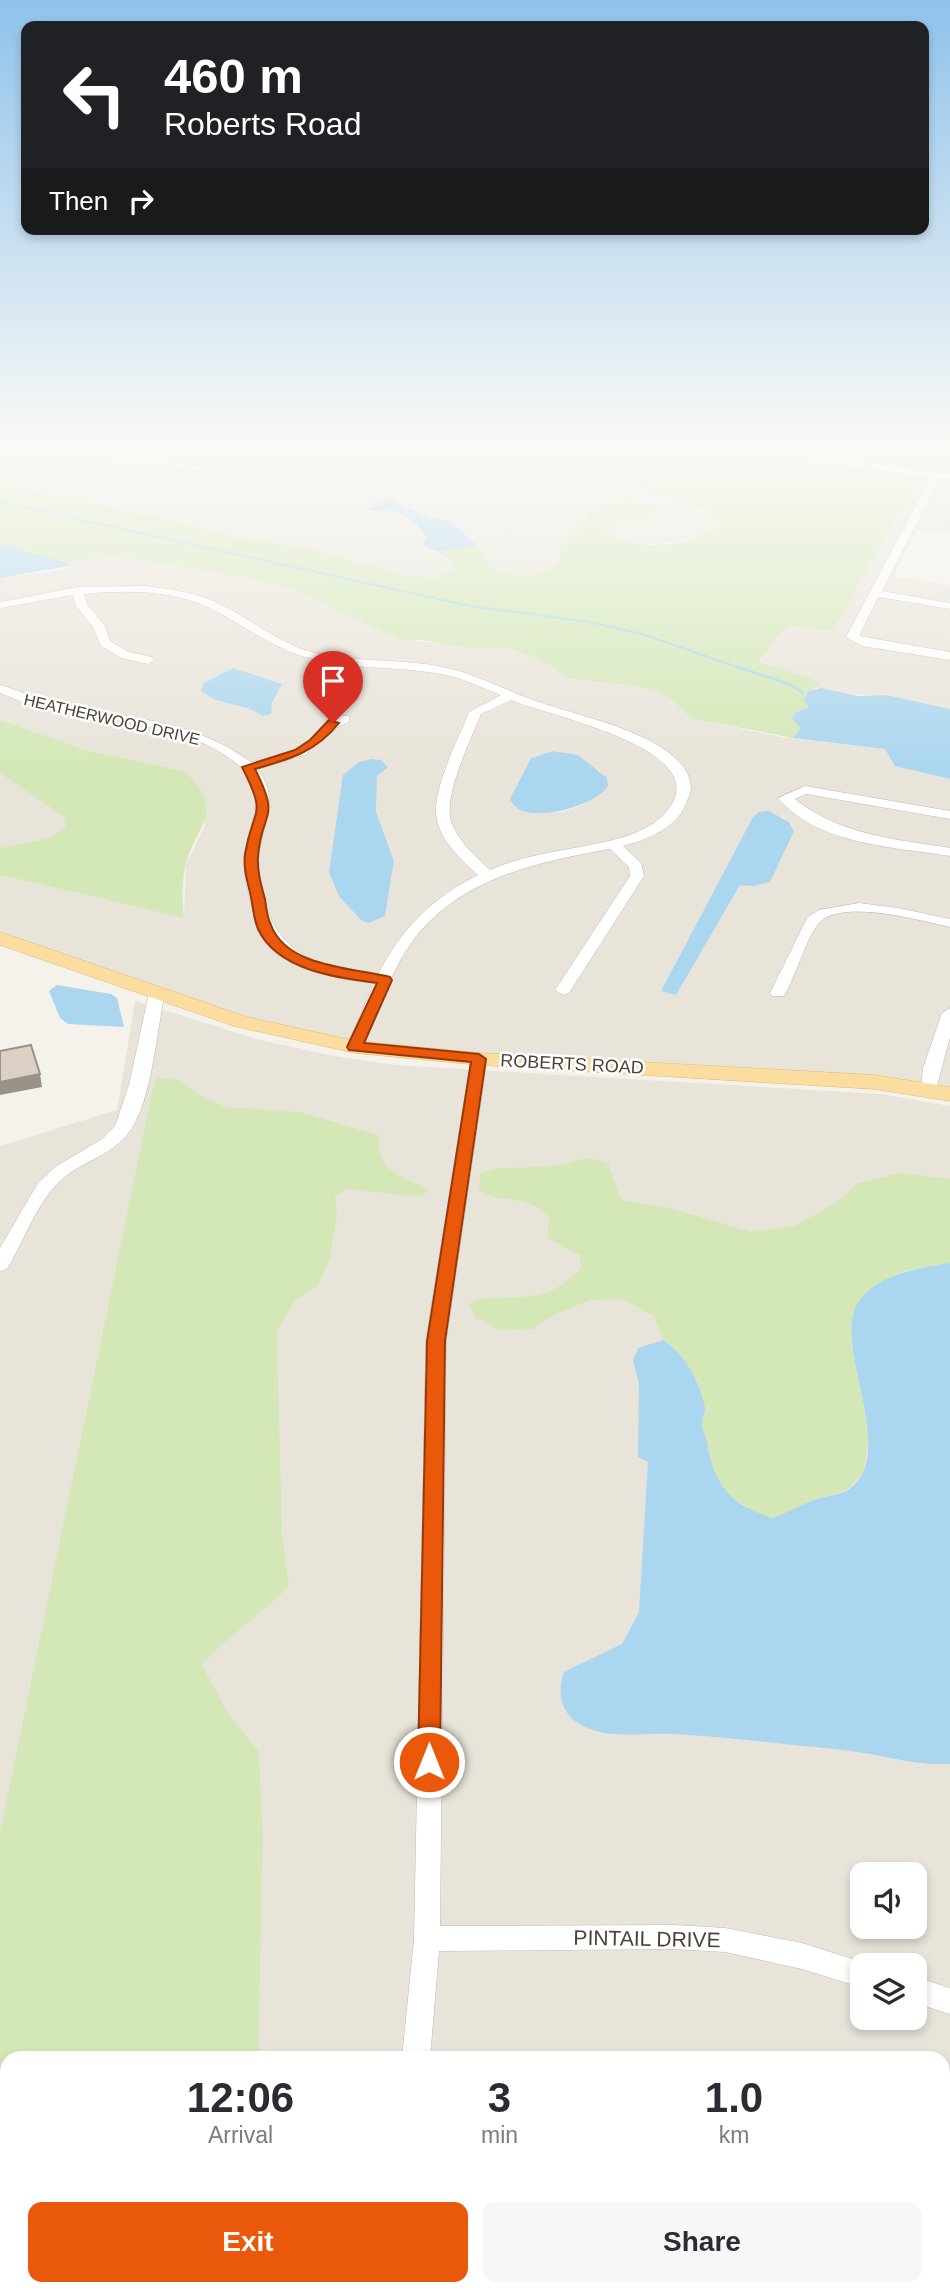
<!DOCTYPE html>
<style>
:root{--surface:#fff;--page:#f7f7f7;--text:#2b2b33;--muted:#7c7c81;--accent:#ea580c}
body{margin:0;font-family:Helvetica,sans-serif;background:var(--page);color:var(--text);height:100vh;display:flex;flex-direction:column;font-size:26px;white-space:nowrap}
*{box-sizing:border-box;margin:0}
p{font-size:23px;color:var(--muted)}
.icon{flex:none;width:38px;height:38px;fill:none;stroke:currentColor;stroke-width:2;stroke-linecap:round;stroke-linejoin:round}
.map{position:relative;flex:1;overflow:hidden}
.sheet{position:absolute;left:0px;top:2051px;width:950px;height:245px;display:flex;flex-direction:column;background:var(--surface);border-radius:21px 21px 0 0;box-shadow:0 4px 10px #0003}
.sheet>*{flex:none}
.guide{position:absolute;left:21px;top:21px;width:908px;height:214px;border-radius:14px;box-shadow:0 4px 10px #0003;background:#202124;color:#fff;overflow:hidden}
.tools{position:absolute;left:850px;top:1862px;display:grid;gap:14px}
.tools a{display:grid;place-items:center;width:77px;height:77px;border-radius:14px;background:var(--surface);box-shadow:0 4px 10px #0003;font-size:35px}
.pin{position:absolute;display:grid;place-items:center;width:60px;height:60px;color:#fff;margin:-72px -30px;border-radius:50% 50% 50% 0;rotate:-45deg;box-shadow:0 0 7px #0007}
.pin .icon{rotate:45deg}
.me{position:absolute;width:77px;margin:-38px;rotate:0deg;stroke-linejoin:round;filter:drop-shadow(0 0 5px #0008)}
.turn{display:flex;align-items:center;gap:24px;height:147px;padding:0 28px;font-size:32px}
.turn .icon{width:91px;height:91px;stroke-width:2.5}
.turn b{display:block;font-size:49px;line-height:60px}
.then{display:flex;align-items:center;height:66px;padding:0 28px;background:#0003;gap:14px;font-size:26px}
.eta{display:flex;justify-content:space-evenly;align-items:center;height:119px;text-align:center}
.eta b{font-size:42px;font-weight:600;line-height:49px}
.action{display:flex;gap:14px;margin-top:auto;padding:14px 28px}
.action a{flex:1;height:80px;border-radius:14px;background:var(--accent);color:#fff;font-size:28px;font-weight:600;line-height:80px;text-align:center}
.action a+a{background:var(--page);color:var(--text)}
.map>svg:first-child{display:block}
.residential{fill:#e9e4da;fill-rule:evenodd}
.green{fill:#d3e8b6}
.water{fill:#abd6ef}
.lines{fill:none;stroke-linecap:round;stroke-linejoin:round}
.stream-far1{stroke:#abd6ef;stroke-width:2}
.stream{stroke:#abd6ef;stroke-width:2.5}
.minor-casing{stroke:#c1b9ae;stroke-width:1}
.major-casing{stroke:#e1b96e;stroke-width:1}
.minor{fill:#fff;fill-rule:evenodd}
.major{fill:#fbdd9f;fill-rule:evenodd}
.shaded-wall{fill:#999289}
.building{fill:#dad0c4;stroke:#999289;stroke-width:2}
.route{fill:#ea580c;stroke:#983908;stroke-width:2}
.labels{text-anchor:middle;stroke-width:5;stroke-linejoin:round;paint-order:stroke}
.far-street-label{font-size:16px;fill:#4a4239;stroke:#fff}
.street-label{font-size:18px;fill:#4a4239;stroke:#fff}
.near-street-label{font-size:21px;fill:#4a4239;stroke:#fff}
</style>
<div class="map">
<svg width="950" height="2296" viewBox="0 0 950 2296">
<rect width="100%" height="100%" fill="#f5f2ec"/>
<g class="residential">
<path d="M0 445H291L343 451H403L421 445H455L517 458 549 445H629L615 465 651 469 643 488 677 498 721 523 709 535 698 539 641 545 620 542 604 529 613 519 653 517 660 507 633 503 599 504 561 549 559 560 544 573 526 576 502 573 491 566 451 521 430 518 402 505 368 509 374 513 395 511 403 515 427 537 423 545 453 563 454 570 435 578 404 575 306 547 234 537 134 512 0 485Z"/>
<path d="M670 445H950V534L917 530 893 577 950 585V709L887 695 841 694 821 688 808 677 758 663 788 625 901 507 918 479Z"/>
<path d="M115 557 250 578 300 591 401 640 511 649 541 660 570 679 637 686 658 692 672 699 690 718 781 737 885 749 950 779V1090L381 1047 279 1028 0 934V875L184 918 186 864 205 825 184 771 89 751 0 720V578L67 569 72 565 64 563ZM212 678 271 714 262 716 252 708 205 695 201 687ZM553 751 599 770 608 780 585 804 563 812H533L519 809 511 803 531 758ZM359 762 377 776 376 812 394 861 385 916ZM782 816 793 826 750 884 740 885 722 915 661 991 734 853Z"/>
<path d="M0 773 58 810 67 818 65 828 48 838 0 848Z"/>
<path d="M135 1001 260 1040 334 1056 395 1065 880 1094 950 1106V2296H0V1146L117 1110ZM863 1874H915V1927H863ZM863 1965H915V2018H863ZM7 2058H943V2289H7Z"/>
</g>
<g class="green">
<path d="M455 445H549L517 458Z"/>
<path d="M629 445H670L918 478 833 631 788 625 758 662 808 677 822 686 808 691 805 699 808 707 795 713 792 719 802 728 793 738 690 718 672 699 658 692 637 686 570 679 541 660 511 649 464 647 423 640 401 641 300 591 250 578 115 557 64 563 0 544V485L134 512 234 537 306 547 403 575 435 578 454 570 453 563 437 552 477 546 491 566 502 573 526 576 544 573 559 560 561 549 599 504 633 503 661 507 660 514 653 517 613 519 604 529C624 554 704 548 721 522 696 505 671 496 642 488L650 469 614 465Z"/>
<path d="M0 720 89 751 184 771C227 810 198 823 186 863 182 878 182 902 184 918L0 875V848L48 838 65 828 66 818 0 773Z"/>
<path d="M155 1078 180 1080 197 1094 224 1107 300 1112 378 1135C380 1176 397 1172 429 1190L421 1197 348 1189 335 1196 337 1216 330 1259 318 1285 294 1302 277 1332 282 1537 289 1586C261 1615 229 1635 202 1665L228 1713 259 1752 263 1837 258 2058H7V2289H223L222 2296H0V1833Z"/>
<path d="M588 1158 608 1163 621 1200 670 1208 751 1232 795 1226 837 1202 858 1183 901 1173 950 1179V1263L902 1271 853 1348 869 1436 863 1472 847 1490 814 1500 773 1518 757 1513 723 1491 710 1459 702 1423 706 1408 696 1379 671 1345 663 1340 654 1316 622 1299 590 1300 554 1315 533 1329 500 1330 476 1318 468 1304C493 1293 519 1301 544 1293 559 1289 569 1279 581 1269L580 1255 547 1238 550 1217C527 1193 500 1205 479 1190L480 1173 498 1168 550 1167Z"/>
<path d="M587 2289H777L799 2296H607Z"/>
</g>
<g class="water">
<path d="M390 500 430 518 451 521 477 546 437 552 423 545 427 537C419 528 408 514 395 512 385 509 377 514 367 509L376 506 374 503Z"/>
<path d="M0 544 73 565 0 578Z"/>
<path d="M233 668 282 684 272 703 271 714 262 716C244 702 218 706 201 691L204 683Z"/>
<path d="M821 688 858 696 887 695 950 709V779L895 766 885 749 793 738 801 728 792 719 795 713 808 707 804 700 808 691Z"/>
<path d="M553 751 578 755 607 778 608 786C595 807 520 828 510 799L531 758Z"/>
<path d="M372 759 381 760 388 767 377 776 376 812 394 861 385 916 369 923 362 921 339 896 329 872 343 775 359 762Z"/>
<path d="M769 811 789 822 794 831 770 882 754 886 740 885 676 995 661 991 753 817 759 812Z"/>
<path d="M57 985 111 994 117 998 124 1027 68 1024 60 1018 49 991Z"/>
<path d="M950 1263V1764C913 1766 880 1754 844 1750 787 1745 730 1737 673 1734 645 1732 603 1741 578 1723 560 1711 557 1692 564 1672L622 1644 639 1612 648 1462 638 1457 639 1384 633 1360 638 1348 663 1340C685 1354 699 1381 705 1407 706 1412 702 1417 702 1422 702 1429 706 1437 707 1443 715 1486 730 1505 773 1518 788 1512 802 1504 817 1499 826 1496 840 1495 848 1490 903 1452 825 1338 862 1297 883 1273 921 1268 950 1263Z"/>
<path d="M943 2268 950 2269V2296H799L777 2289H943Z"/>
</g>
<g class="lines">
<path class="stream-far1" d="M0 502 470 606 589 622 642 634 743 669"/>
<path class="stream" d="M738 667 791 685 803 693"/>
<defs>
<g id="minor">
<path d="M70 445H85L97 450 217 470 212 473 95 456Z"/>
<path d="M709 445H739L950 474V480L940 479 882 591 950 603V609L878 597 859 636 950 652V660L862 646 846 637 931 477Z"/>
<path d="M146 586C169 589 192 592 213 601 248 616 274 641 311 652 355 663 399 658 443 667 478 674 508 692 542 703 580 717 689 737 691 788 691 794 686 802 684 808 673 830 645 840 623 846L641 863 644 876 569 993 563 995 555 990 630 876 629 867 610 849C537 862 459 878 412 942 389 973 379 1011 363 1047L355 1052 349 1050 347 1047 374 983C317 977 268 964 251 903 247 888 243 871 245 856 248 824 270 794 241 767 186 719 93 720 25 703L0 693V685C21 691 40 700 62 705 131 719 192 719 251 762 267 759 284 756 299 748 316 738 328 713 349 716V722L338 727 304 755 257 769C281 798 262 823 259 855 257 870 261 888 265 903 282 959 326 969 378 975 400 930 433 897 478 875 462 860 442 843 437 820 430 793 459 738 469 712L501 695C481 687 461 678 441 674 397 666 352 670 309 658 271 648 244 625 210 608 173 590 125 590 84 594L87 604 105 626 110 641 129 652 152 657 154 660 148 664 121 658 101 646 93 627 75 605 73 595 0 608V602L78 587ZM511 700C545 715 698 745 674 800 664 820 645 830 624 837 580 850 533 851 490 870 475 856 460 843 452 824 441 799 471 740 481 714Z"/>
<path d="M805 786 950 811V819L806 794 795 799C839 835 895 839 950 848V856C894 847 818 845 778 798Z"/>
<path d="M859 903 898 908 950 919V927C921 921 842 898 819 923 807 936 795 978 784 996H772L770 993 807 918 819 910Z"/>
<path d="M157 988 165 993C156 1033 153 1093 132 1128 116 1155 80 1161 59 1182 35 1206 24 1241 7 1269L0 1271V1248L38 1183 55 1167 102 1139 115 1126 129 1085 149 993Z"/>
<path d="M950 1008V1037L935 1093H923L921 1089 923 1068 942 1013Z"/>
<path d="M479 1054 487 1059 446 1341 440 1926 674 1925 725 1928 802 1943 871 1965H863V1988L802 1969 725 1952 674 1949 439 1951 430 2058H402L414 1939 426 1341 471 1059Z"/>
<path d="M915 1977 950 1988V2014L915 2003Z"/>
<path d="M291 2289H324L321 2296H288Z"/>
</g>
<path id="major" d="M0 932 247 1017 355 1041 479 1053 874 1075 950 1087V1101L874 1089 479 1065 355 1053 234 1026 0 945Z"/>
</defs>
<use href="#minor" class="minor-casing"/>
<use href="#major" class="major-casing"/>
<use href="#minor" class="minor"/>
<use href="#major" class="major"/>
</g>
<path class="shaded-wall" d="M40 1074 42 1087 0 1095V1082Z"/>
<path class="building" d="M31 1045 40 1074 0 1082V1051Z"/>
<linearGradient id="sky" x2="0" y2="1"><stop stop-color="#8fc2eb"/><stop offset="0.58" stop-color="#faf9f6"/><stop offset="1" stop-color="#faf9f6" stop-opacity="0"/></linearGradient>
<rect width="950" height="767" fill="url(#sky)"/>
<path class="route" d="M329 720 339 723C316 752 290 759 255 769 281 821 262 809 258 856 257 871 261 885 265 899 266 908 267 917 271 925 287 968 355 968 390 977L392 980 364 1043 479 1054 486 1059 445 1341 440 1762 437 1769 429 1771 421 1769 418 1762 427 1341 471 1062 349 1050 347 1047 377 983C337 978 277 970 258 929 254 920 253 907 251 897 248 883 243 869 245 854 253 806 268 818 242 767L295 750 310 740Z"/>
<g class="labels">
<g class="far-street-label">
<text transform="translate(112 719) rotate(13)" y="6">HEATHERWOOD DRIVE</text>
</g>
<g class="street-label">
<text transform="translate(572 1064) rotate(3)" y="6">ROBERTS ROAD</text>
</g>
<g class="near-street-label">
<text transform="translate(647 1939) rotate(1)" y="7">PINTAIL DRIVE</text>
</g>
</g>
</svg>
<div class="tools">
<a><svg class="icon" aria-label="sound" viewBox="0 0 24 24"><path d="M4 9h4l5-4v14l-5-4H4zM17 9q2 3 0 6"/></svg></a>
<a><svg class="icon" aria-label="layers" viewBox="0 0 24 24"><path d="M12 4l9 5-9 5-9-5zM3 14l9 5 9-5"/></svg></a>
</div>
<div class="pin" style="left:333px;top:723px;background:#d93025"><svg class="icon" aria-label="arrive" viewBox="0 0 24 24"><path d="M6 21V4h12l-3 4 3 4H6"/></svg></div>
<svg class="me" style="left:429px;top:1762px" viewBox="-20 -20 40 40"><circle r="17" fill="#ea580c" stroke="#fff" stroke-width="3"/><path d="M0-11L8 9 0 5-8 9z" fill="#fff"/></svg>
<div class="guide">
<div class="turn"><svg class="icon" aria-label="left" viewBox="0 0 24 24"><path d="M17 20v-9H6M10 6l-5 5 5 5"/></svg><div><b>460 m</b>Roberts Road</div></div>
<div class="then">Then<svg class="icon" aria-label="right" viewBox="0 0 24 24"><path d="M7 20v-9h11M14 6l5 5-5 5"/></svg></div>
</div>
<section class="sheet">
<div class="eta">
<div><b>12:06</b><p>Arrival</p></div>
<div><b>3</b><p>min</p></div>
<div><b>1.0</b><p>km</p></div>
</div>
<div class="action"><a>Exit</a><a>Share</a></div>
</section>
</div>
